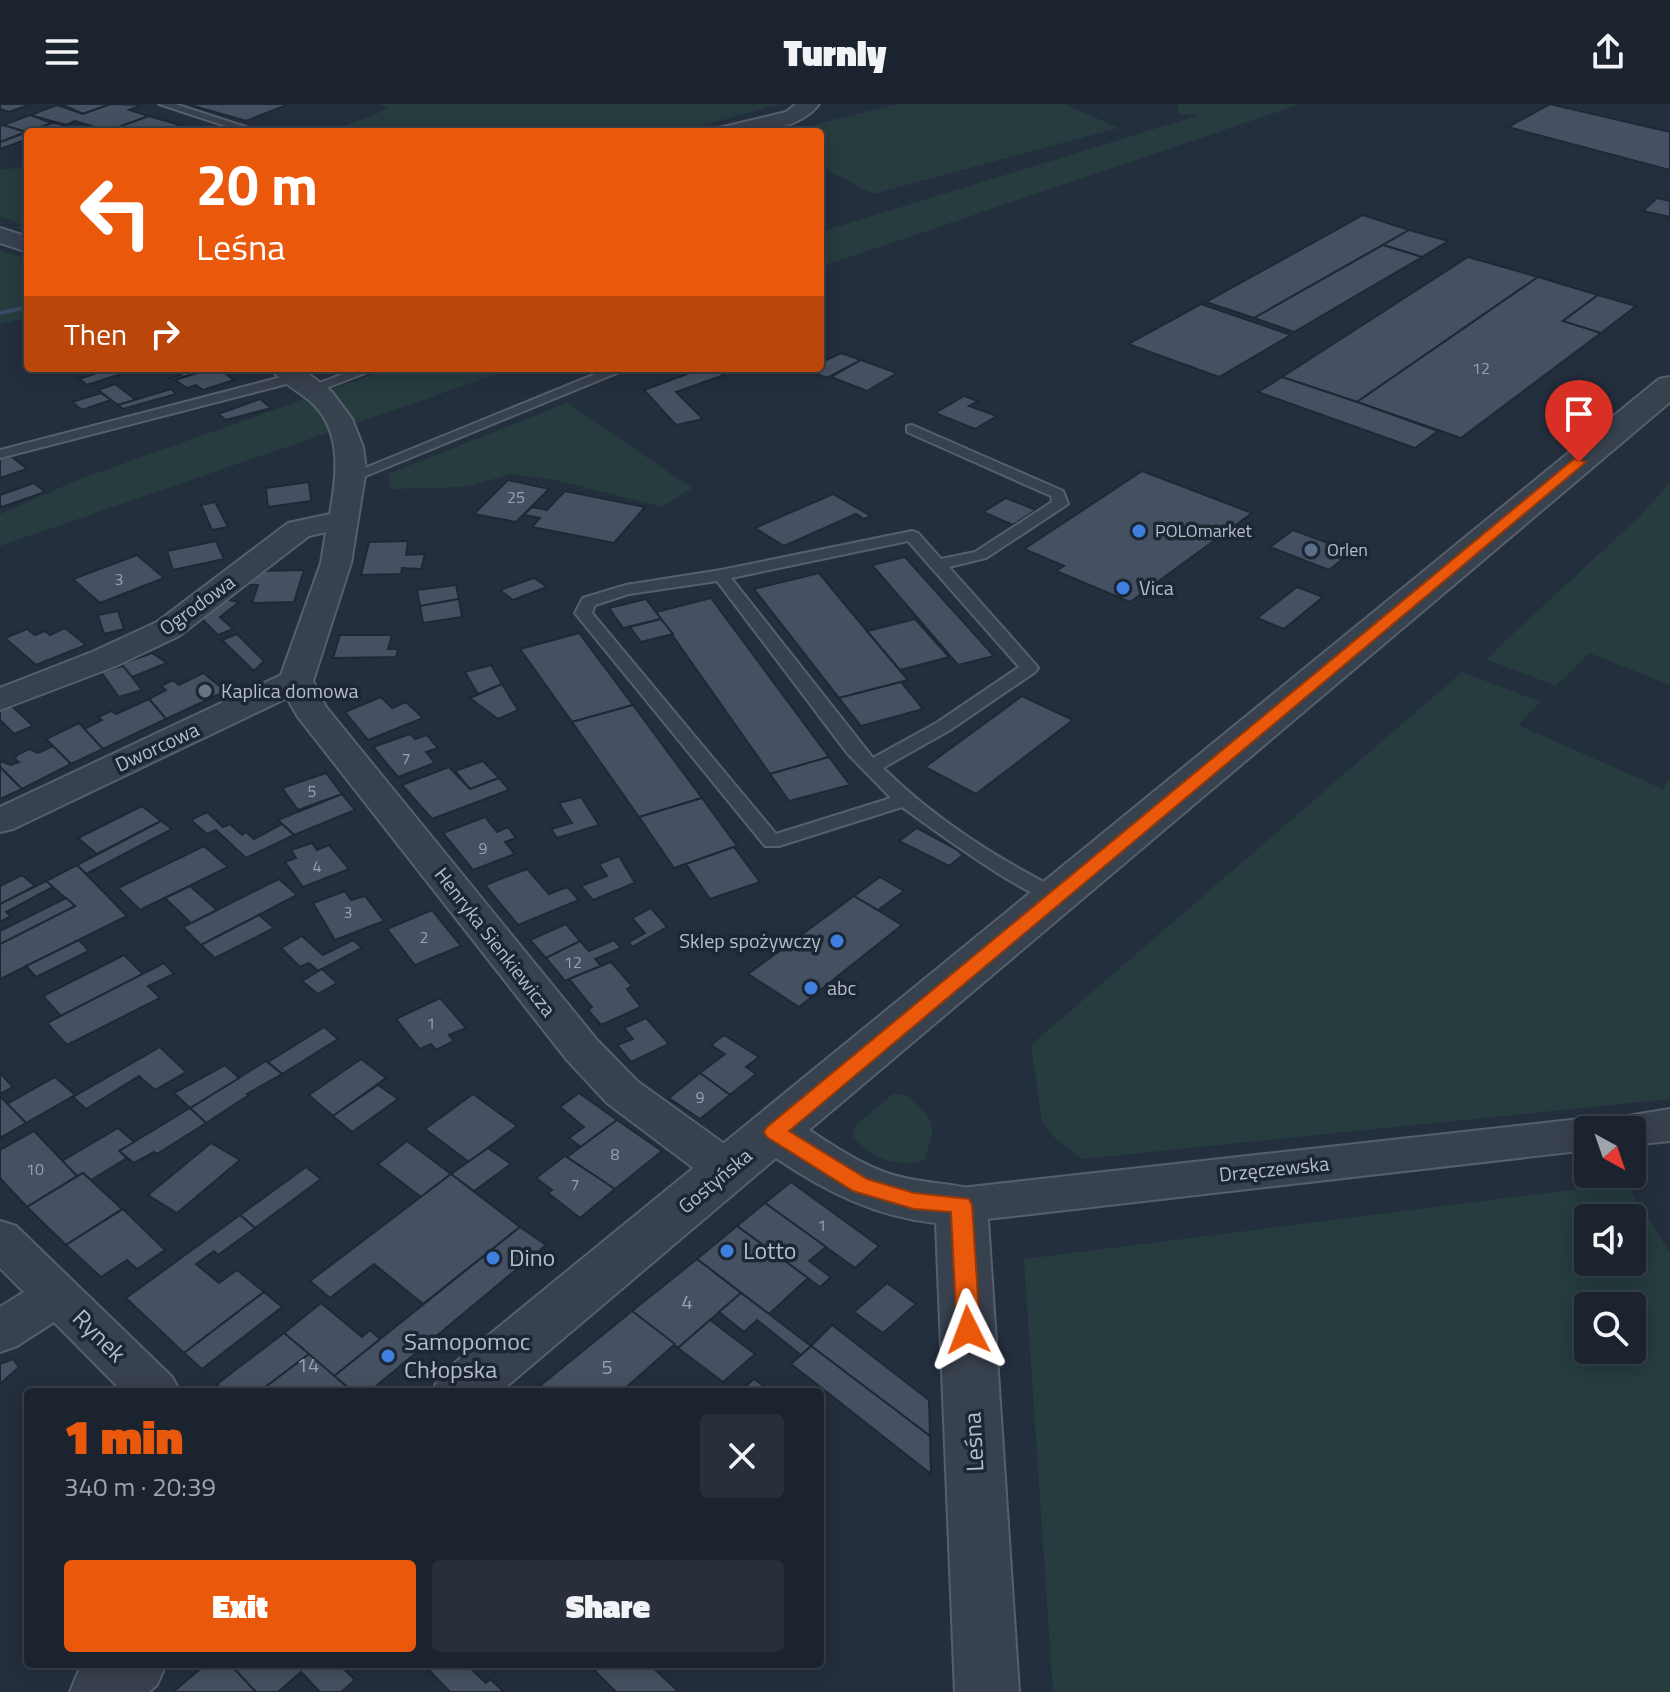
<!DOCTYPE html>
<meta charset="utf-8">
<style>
:root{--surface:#1b232e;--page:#282f3a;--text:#f1f3f6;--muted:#a0a4aa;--line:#39404a;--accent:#ea580c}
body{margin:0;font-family:"Titillium Web",sans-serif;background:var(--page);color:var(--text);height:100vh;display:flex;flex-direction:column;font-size:30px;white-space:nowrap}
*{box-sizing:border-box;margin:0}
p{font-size:26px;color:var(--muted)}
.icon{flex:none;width:44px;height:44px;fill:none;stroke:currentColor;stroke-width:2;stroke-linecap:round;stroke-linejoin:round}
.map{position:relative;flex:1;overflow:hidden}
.details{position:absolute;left:24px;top:1284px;width:800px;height:280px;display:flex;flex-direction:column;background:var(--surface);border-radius:8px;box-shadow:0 4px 20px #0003,0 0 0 2px var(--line)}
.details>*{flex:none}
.banner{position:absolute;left:24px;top:24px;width:800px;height:244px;border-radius:8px;box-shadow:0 4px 20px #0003,0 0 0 2px var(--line);background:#ea580c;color:#fff;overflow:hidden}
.needle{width:52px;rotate:140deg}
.buttons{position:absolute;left:1574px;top:1012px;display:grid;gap:16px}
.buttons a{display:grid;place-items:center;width:72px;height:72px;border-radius:8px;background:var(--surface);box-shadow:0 4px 20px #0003,0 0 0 2px var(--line);font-size:40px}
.pin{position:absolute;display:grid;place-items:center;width:68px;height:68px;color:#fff;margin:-82px -34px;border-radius:50% 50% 50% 0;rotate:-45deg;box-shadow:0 0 8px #0007}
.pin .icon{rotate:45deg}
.me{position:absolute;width:88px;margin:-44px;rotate:357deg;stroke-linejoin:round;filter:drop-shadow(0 0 6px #0008)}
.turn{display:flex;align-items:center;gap:28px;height:168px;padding:0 40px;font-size:36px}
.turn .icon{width:104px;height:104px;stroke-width:2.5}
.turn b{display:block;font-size:56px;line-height:68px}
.then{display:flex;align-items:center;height:76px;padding:0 40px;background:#0003;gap:16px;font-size:30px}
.round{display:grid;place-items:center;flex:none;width:84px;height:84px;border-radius:8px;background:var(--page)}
.headline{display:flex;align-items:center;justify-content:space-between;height:136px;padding:0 40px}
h1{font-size:48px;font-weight:800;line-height:60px;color:var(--accent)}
.button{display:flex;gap:16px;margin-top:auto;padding:16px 40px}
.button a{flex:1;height:92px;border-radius:8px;background:var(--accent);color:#fff;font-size:32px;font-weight:800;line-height:92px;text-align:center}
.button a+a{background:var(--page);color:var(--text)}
header{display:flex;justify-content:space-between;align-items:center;height:104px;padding:0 40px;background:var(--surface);font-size:36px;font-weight:800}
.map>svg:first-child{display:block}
.green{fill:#263c3f;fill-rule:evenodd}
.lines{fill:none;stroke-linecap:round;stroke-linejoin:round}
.stream{fill:#394c67;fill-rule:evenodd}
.building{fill:#455162;stroke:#1f2835;stroke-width:2}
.service-casing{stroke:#565f6c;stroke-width:4}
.minor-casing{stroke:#565f6c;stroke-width:4}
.tertiary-casing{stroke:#565f6c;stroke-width:4}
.service{fill:#38414e;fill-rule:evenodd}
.minor{fill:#38414e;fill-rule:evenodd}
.tertiary{fill:#38414e;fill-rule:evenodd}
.route{fill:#ea580c;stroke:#983908;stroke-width:2}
.shop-dot{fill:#3f7fe0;stroke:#1d2633;stroke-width:3}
.service-dot{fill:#5c6f8a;stroke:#1d2633;stroke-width:3}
.worship-dot{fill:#6b7280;stroke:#1d2633;stroke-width:3}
.labels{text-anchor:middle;stroke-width:7;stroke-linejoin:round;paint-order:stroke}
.number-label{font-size:16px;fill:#98a1af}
.far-poi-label{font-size:18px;fill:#b4bcc9;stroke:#1d2633;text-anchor:start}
.poi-label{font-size:20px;fill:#b4bcc9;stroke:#1d2633;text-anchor:start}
.street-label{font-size:20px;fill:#b4bcc9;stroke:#1d2633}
.near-number-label{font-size:20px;fill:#98a1af}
.near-poi-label{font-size:24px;fill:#b4bcc9;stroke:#1d2633;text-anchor:start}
.near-street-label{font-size:24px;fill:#b4bcc9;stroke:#1d2633}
</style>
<header><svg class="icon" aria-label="menu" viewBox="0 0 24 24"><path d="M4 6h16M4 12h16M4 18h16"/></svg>Turnly<svg class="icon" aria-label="share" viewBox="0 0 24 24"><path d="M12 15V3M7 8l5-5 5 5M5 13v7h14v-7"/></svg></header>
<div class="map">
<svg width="1670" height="1588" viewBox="0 0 1670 1588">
<rect width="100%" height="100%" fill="#242f3e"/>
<g class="green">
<path d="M380 0H780L680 28 334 26 388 5Z"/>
<path d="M897 0H1065L1118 24 873 90 820 62V28H785Z"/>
<path d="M1178 0H1301L820 163V128L1200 11 1178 10Z"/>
<path d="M24 63 28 64V129L15 124 22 121 0 112V66Z"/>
<path d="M0 146 28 155V213L0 220Z"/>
<path d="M391 264H515L0 442V410L80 375Z"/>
<path d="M567 299 692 384 662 403 556 376 511 370 466 383 390 385 388 370Z"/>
<path d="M1670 378V581L1589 549 1556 582 1486 555 1641 411Z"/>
<path d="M1462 568 1540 598 1518 621 1663 685 1670 675V995L1082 1055 1054 1033 1042 1017 1031 941Z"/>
<path d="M893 990 907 991C936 1020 937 1016 925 1056 901 1066 865 1052 852 1030L855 1022Z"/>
<path d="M1626 1079 1670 1149V1588H1053L1024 1155ZM1588 1114H1632V1158H1588ZM1588 1202H1632V1246H1588Z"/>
</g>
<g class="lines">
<path class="stream" d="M28 201V205L0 211V207Z"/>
</g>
<g class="building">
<path d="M0 0H31L9 8 0 5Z"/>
<path d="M61 0H111L83 10Z"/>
<path d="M111 0 142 1 129 6 149 12 108 27 75 17 66 21 30 11 57 1 83 10Z"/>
<path d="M187 0H289L246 17Z"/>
<path d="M1550 0 1670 28V66L1508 23Z"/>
<path d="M30 11 52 19 26 28 3 21Z"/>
<path d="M149 12 180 21 163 28 110 26Z"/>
<path d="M52 19 66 21 46 28H28V35L0 45V38Z"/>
<path d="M3 21 26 28 0 38V22Z"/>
<path d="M1657 94 1670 97V113L1643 107Z"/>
<path d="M1363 111 1409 126 1254 214 1206 198Z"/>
<path d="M1409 126 1448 137 1422 153 1383 141Z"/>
<path d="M1383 141 1422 153 1294 228 1254 214Z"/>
<path d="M1468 153 1538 173 1357 298 1282 273Z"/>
<path d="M1538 173 1598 191 1563 217 1601 229 1461 334 1357 298Z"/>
<path d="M1598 191 1636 202 1601 229 1563 217Z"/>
<path d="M1201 200 1291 231 1219 273 1128 240Z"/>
<path d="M841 249 861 256 827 274 808 266 820 264V259Z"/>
<path d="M861 256 897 269 867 287 831 273Z"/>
<path d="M112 264 121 270 87 281 79 275Z"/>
<path d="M171 264H213L173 276 170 274 181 271Z"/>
<path d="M213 264H218L234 276 203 286 196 281 187 284 175 276Z"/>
<path d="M703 264H712L724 271 676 288 703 315 676 321 644 286Z"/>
<path d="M1282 273 1357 298 1438 327 1415 344 1258 288Z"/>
<path d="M115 280 136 296 118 301 98 286Z"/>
<path d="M171 285 176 290 123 305 118 301Z"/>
<path d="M101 289 111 296 82 306 72 298Z"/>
<path d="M964 292 978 297 969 302 997 312 975 325 935 309Z"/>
<path d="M260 295 271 304 226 316 218 310Z"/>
<path d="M11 352 27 365 0 374V355Z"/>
<path d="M1142 367 1252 409 1130 498 1056 467 1064 462 1024 445Z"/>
<path d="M508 376 549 385 516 418 474 410Z"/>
<path d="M309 378 311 397 268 403 266 384Z"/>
<path d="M34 379 45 388 2 403 0 401V391Z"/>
<path d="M565 387 645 403 614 439 532 423 540 414 524 411 532 403 547 406Z"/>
<path d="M833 390 871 412 864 415 856 410 784 442 755 424Z"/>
<path d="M1006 394 1036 406 1013 421 983 408Z"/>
<path d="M215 398 228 423 212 426 201 401Z"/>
<path d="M1293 426 1352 448 1329 466 1270 443Z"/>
<path d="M216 437 224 455 173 466 167 447Z"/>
<path d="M408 437 406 451 425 450 421 465 402 464 401 470 361 471 369 438Z"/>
<path d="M137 451 164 474 100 499 73 475Z"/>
<path d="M905 453 994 552 958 561 872 461Z"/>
<path d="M304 466 294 498 252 499 258 481H241L257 467Z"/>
<path d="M819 469 867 527 908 576 839 594 754 485Z"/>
<path d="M534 474 547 483 513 496 500 486Z"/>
<path d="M456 481 459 495 420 502 417 486Z"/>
<path d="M1297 483 1323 493 1284 525 1257 514Z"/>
<path d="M711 494 829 653 770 670 656 508Z"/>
<path d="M224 495 239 498 220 513 233 525 218 531 201 514Z"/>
<path d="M459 495 462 513 423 519 420 502Z"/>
<path d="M646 495 661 515 623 524 609 504Z"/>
<path d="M118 507 124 525 104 530 98 511Z"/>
<path d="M661 515 673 530 641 538 630 523Z"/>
<path d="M915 515 949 553 900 566 867 527Z"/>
<path d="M65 524 86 541 36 561 5 534 27 525 35 531 45 527 50 531Z"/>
<path d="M579 529 633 601 572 618 520 545Z"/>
<path d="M237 530 264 557 254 567 222 536Z"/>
<path d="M340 531H392L388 545H398L396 553 333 554Z"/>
<path d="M152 549 167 559 132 573 121 560Z"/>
<path d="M491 561 502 580 478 590 465 568Z"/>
<path d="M123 562 142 586 119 593 101 568Z"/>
<path d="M203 569 226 587 166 615 149 595 166 586 161 582 173 576 179 581Z"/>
<path d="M901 578 923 605 861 622 839 594Z"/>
<path d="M502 580 518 606 498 615 470 594Z"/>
<path d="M1022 592 1073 616 976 690 925 663Z"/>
<path d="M381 593 392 604 406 598 423 614 368 636 345 608Z"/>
<path d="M149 595 166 615 103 645 84 625 102 616 98 613 111 607 116 610Z"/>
<path d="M11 601 33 622 14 630 0 616V606Z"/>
<path d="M633 601 702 694 639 713 572 618Z"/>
<path d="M79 619 103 645 71 660 46 635Z"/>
<path d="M410 630 415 635 427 631 438 644 426 648 435 659 398 673 373 643Z"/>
<path d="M53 642 71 660 22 685 0 663V657L11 661 19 658 15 655 17 651 29 645 38 649Z"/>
<path d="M829 653 850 681 789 697 770 670Z"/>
<path d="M483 657 499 674 470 685 455 667Z"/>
<path d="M0 663 22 685 0 695Z"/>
<path d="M449 663 470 685 499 674 509 686 432 715 402 681Z"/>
<path d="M326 669 342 690 298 706 282 684Z"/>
<path d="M342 690 355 706 294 731 278 716Z"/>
<path d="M581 693 599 721 557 734 551 725 572 719 559 699Z"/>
<path d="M702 694 737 742 674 764 639 713Z"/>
<path d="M142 702 161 717 97 750 78 734Z"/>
<path d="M207 708 223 723 230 720 242 731 246 728 254 735 282 720 294 731 246 754 216 726 207 730 191 716Z"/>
<path d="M485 713 497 728 508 723 516 734 505 738 515 750 473 766 443 729Z"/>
<path d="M161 717 172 725 86 770 77 761Z"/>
<path d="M917 724 956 745 963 751 949 762 899 737Z"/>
<path d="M312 739 317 746 329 741 349 765 303 783 285 758 296 754 291 746Z"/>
<path d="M204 742 228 763 140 806 118 784Z"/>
<path d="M734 743 760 778 710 795 686 760Z"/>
<path d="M619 752 635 779 593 796 581 782 607 772 599 760Z"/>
<path d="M77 761 127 812 0 875V840L75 802 46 777Z"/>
<path d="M527 765 549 790 567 783 579 796 518 821 485 781Z"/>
<path d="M22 771 35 782 0 800V782Z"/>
<path d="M880 773 904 787 878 806 854 792Z"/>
<path d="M279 775 297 791 201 841 183 823Z"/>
<path d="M46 777 53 783 6 808 11 812 0 818V800Z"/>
<path d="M190 782 217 806 191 819 165 794Z"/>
<path d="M345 787 351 796 365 792 384 817 335 836 313 799Z"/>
<path d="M854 792 902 821 799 903 748 870Z"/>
<path d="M66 794 75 802 0 840V827Z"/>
<path d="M651 804 667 823 632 843 629 838 645 829 632 814Z"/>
<path d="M432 806 461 842 415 861 387 825Z"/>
<path d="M259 811 274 824 215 854 201 841Z"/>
<path d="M566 820 580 837 546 854 530 836Z"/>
<path d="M302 832 323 851 353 836 362 844 318 867 309 859 300 863 281 844Z"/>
<path d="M79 836 89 847 36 873 26 862Z"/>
<path d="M614 836 621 844 595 855 601 862 565 877 546 854 580 837 589 847Z"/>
<path d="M124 851 143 870 61 912 43 892Z"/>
<path d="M611 858 632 882 627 885 641 903 601 921 588 906 592 903 569 875Z"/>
<path d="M164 859 174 870 148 882 160 894 67 941 47 919Z"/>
<path d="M322 865 337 879 318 890 302 877Z"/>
<path d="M440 894 466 924 449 931 454 937 436 946 431 940 420 945 396 915Z"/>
<path d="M646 914 669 940 631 958 617 941 633 935 624 924Z"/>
<path d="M324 923 338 935 282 970 268 958Z"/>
<path d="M724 931 759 953 746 963 756 970 730 991 700 969 725 950 711 941Z"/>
<path d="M160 943 186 968 155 986 139 972 86 1005 73 993Z"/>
<path d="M361 955 386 974 333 1012 309 991Z"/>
<path d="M266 957 282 970 247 990 249 991 206 1019 190 1004Z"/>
<path d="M225 961 239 974 190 1004 174 989Z"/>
<path d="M0 969 13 983 0 990Z"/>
<path d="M700 969 730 991 700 1015 669 994Z"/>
<path d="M55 973 75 991 26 1019 7 1000Z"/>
<path d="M378 981 398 995 352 1028 333 1012Z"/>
<path d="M579 989 617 1016 581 1043 569 1034 584 1023 560 1003Z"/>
<path d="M473 990 517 1022 469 1058 425 1025Z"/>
<path d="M0 992 26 1019 0 1034Z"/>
<path d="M190 1004 206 1019 157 1050 154 1048 134 1059 119 1047Z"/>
<path d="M617 1016 662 1047 615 1085 567 1053Z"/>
<path d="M118 1024 134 1038 119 1047 127 1054 91 1076 83 1069 77 1072 62 1057Z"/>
<path d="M34 1027 77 1072 27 1103 0 1074V1046Z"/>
<path d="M407 1037 451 1070 421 1093 378 1060Z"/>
<path d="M211 1039 240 1056 177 1109 148 1091Z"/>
<path d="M488 1044 511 1060 474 1087 451 1070Z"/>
<path d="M565 1052 615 1085 580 1114 548 1089 552 1086 536 1074Z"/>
<path d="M306 1063 321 1075 255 1124 240 1111Z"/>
<path d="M83 1069 122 1105 66 1141 27 1103Z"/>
<path d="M451 1070 520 1123 423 1200 374 1160 330 1194 310 1177Z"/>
<path d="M791 1078 879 1142 855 1164 765 1099Z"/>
<path d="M765 1099 826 1143 809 1157 831 1173 820 1183 737 1122Z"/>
<path d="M123 1105 165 1146 137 1165 127 1156 101 1173 66 1141Z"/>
<path d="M240 1111 255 1124 218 1151 214 1147 196 1160 219 1179 237 1166 264 1188 184 1249 126 1194Z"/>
<path d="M737 1122 808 1174 769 1210 697 1155Z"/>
<path d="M520 1123 546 1141 369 1288H353L334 1272Z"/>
<path d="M697 1155 741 1189 678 1244 632 1207Z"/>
<path d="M887 1179 916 1200 883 1229 854 1208Z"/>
<path d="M264 1188 282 1203 202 1265 184 1249Z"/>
<path d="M741 1189 769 1210 811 1242 801 1251 757 1216 744 1228 719 1208Z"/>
<path d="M321 1199 362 1233 370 1226 380 1235 334 1272 284 1229Z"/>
<path d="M632 1207 675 1240 621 1288H539L536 1285Z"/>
<path d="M710 1216 755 1250 723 1278 678 1244Z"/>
<path d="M832 1221 929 1296 930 1332 811 1242Z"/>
<path d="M284 1229 309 1250 259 1288H225L217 1280Z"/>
<path d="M811 1242 930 1332 931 1370 791 1260Z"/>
<path d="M309 1250 353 1288H259Z"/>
<path d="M13 1255 19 1263 0 1280V1260Z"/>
<path d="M754 1275 772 1288H739Z"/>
<path d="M206 1560H230L256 1588H173Z"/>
<path d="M230 1560H339L355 1576 341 1588H320L301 1568 278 1588H256Z"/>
<path d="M423 1560H457L463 1565 467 1561 486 1579 490 1575 504 1588H450Z"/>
<path d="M588 1560H649L679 1588H616Z"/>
</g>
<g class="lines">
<defs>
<g id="service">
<path d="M159 0H175L261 28H244Z"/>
<path d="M358 264H378L316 288 304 285Z"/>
<path d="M610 264H629L356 376 351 378 343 373Z"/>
<path d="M297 269 304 273 302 276 0 354V346Z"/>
<path d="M912 321 1063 387 1068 400 986 454 949 463 1035 560 1038 564 1035 568 950 626 883 664C933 714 1000 757 1064 788L1067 793 1064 798C1039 805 928 721 902 703L779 742H765L575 509 583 494 626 481 721 466 912 427 918 429 941 455 975 448 1052 398 1051 392 907 328V322ZM908 437 1019 563 938 618 873 654 731 474ZM717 477 848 650 891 694 776 730 592 509 595 501 629 490Z"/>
</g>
<g id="minor">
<path d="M796 0H819C797 29 749 28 716 28L719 24 786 8Z"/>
<path d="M0 124 28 133V148L0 139Z"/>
<path d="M271 264H301L331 287 352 315 363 343 366 365 351 459 313 577 326 603 597 936 637 977 744 1054 750 1066 744 1078 728 1083 712 1078 607 999 567 956 298 613 287 594 13 725 0 728V703L281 571 321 459 326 428 309 432 179 532 116 562 0 606V584L92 548 157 518 288 419 330 410C337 371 343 326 310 297 297 286 280 278 271 264Z"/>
<path d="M1670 1005V1037L1632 1041V1026H1588V1046L961 1118 945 1113 939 1101 945 1089 961 1084 1588 1014 1605 1021 1609 1015Z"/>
<path d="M0 1117 16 1122 172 1273 180 1288H123L54 1218 17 1242 0 1248V1203L24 1188 0 1164Z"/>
</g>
<g id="tertiary">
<path d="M1670 273V298L809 1026C839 1045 870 1067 905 1074 930 1080 955 1079 979 1087L987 1101 1019 1588H955L936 1119C876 1113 825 1087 776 1054L500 1288H432L440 1271 1659 275Z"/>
<path d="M86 1560H166L157 1581 149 1588H70L79 1566Z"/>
</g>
</defs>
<use href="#service" class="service-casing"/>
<use href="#minor" class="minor-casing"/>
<use href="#tertiary" class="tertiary-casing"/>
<use href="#service" class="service"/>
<use href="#minor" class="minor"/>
<use href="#tertiary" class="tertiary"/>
</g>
<path class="route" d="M1574 355 1586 358 789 1027 867 1075 914 1089 969 1095 972 1101 980 1226 976 1233 968 1236 960 1233 957 1226 951 1108 914 1105 853 1087 767 1033 764 1028 767 1023Z"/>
<g class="shop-dot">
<circle cx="1139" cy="427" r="8"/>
<circle cx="1123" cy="484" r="8"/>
<circle cx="837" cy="837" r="8"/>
<circle cx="811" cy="884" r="8"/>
<circle cx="727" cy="1147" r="8"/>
<circle cx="493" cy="1154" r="8"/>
<circle cx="388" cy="1252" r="8"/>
</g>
<circle class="service-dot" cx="1311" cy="446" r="8"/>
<circle class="worship-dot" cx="205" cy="587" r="8"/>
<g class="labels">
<g class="number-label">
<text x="1481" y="270">12</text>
<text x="516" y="399">25</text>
<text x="119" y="481">3</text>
<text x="406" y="660">7</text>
<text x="312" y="693">5</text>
<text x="483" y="750">9</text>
<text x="317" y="768">4</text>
<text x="348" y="814">3</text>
<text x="424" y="839">2</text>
<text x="573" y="864">12</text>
<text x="431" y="925">1</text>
<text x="700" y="999">9</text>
<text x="615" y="1056">8</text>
<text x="35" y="1071">10</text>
<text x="575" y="1086">7</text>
<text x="822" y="1127">1</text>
</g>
<g class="far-poi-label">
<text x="1155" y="433">POLOmarket</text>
<text x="1327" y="452">Orlen</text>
</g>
<g class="poi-label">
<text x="1139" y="491">Vica</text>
<text x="221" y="594">Kaplica domowa</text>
<text x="821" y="844" text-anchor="end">Sklep spożywczy</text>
<text x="827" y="891">abc</text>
</g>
<g class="street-label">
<text transform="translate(197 501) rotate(-36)" y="7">Ogrodowa</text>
<text transform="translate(157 643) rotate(-25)" y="7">Dworcowa</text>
<text transform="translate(495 838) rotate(52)" y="7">Henryka Sienkiewicza</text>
<text transform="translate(1274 1065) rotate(-6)" y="7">Drzęczewska</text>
<text transform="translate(715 1077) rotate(-40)" y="7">Gostyńska</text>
</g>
<g class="near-number-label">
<text x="687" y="1205">4</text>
<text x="308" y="1268">14</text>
<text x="607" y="1270">5</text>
</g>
<g class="near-poi-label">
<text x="743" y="1155">Lotto</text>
<text x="509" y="1162">Dino</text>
<text x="404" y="1246">Samopomoc<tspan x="404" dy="28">Chłopska</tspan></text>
</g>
<g class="near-street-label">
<text transform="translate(99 1232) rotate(45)" y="8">Rynek</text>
<text transform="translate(974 1338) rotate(-93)" y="8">Leśna</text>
</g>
</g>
</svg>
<div class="buttons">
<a><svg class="needle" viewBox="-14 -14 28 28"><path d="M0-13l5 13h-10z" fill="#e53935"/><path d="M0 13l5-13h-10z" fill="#a0a4aa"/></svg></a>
<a><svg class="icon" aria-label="sound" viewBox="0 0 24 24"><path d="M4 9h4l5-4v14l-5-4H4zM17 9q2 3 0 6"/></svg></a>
<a><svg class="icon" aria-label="search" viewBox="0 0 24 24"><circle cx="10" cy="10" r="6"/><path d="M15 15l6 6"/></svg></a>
</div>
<div class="pin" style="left:1579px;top:358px;background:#d93025"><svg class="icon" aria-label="arrive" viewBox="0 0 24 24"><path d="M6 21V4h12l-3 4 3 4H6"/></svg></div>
<svg class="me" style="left:968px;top:1226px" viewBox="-20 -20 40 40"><path d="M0-17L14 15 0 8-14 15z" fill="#ea580c" stroke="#fff" stroke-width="4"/></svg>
<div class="banner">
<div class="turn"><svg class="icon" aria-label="left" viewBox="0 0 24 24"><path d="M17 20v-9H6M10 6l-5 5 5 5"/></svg><div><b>20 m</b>Leśna</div></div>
<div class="then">Then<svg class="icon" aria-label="right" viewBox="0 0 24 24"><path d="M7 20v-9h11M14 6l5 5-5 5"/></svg></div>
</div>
<section class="details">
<div class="headline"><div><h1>1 min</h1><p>340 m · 20:39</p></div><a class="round"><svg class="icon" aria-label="close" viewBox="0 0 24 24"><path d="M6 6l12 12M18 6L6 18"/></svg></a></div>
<div class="button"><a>Exit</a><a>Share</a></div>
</section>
</div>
